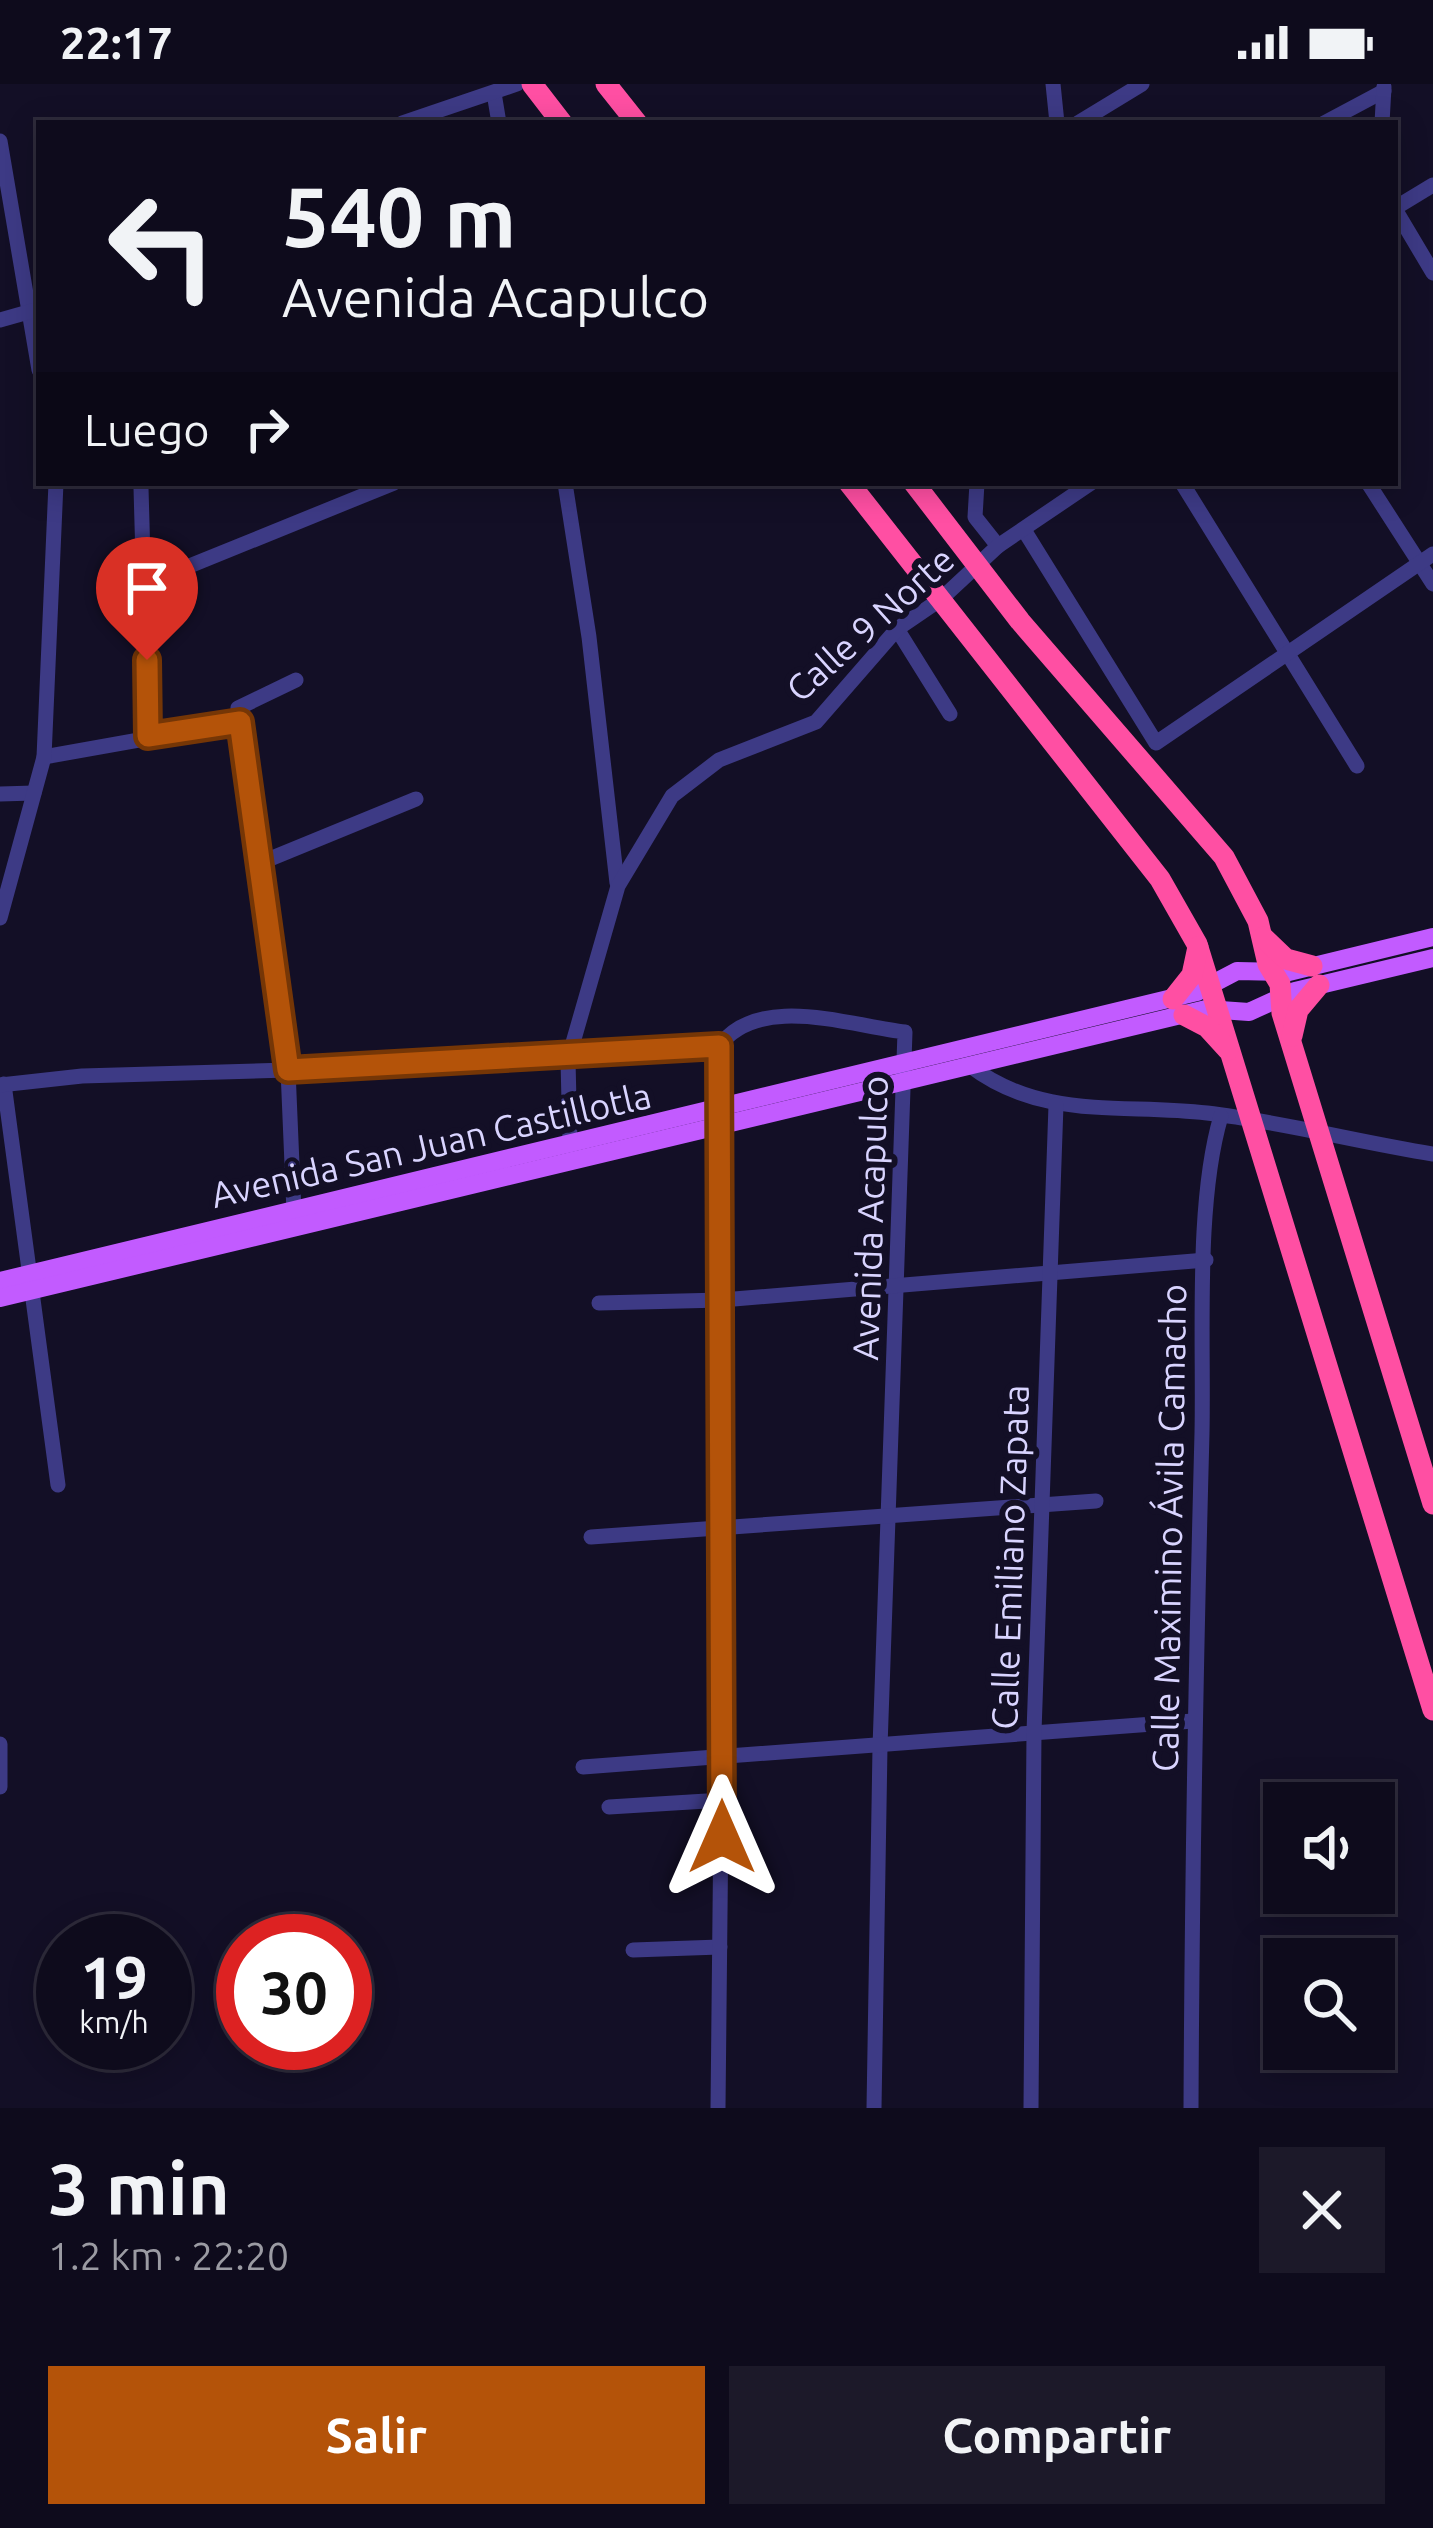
<!DOCTYPE html>
<html lang="es">
<meta charset="utf-8">
<style>
:root{--surface:#0e0b1c;--page:#1c1929;--text:#f1f3f6;--muted:#9b9ba3;--line:#2e2b3b;--accent:#b45309}
body{margin:0;font-family:Ubuntu,sans-serif;background:var(--page);color:var(--text);height:100vh;display:flex;flex-direction:column;font-size:45px;white-space:nowrap}
*{box-sizing:border-box;margin:0}
p{font-size:39px;color:var(--muted)}
.icon{flex:none;width:66px;height:66px;fill:none;stroke:currentColor;stroke-width:2;stroke-linecap:round;stroke-linejoin:round}
.map{position:relative;height:2024px;overflow:hidden}
.details{display:flex;flex-direction:column;background:var(--surface);flex:1}
.details>*{flex:none}
.banner{position:absolute;left:36px;top:36px;width:1362px;height:366px;border-radius:0px;box-shadow:0 6px 30px #0003,0 0 0 3px var(--line);background:#0e0b1c;color:var(--text);overflow:hidden}
.fabs{position:absolute;left:1263px;top:1698px;display:grid;gap:24px}
.fabs a{display:grid;place-items:center;width:132px;height:132px;border-radius:0px;background:var(--surface);box-shadow:0 6px 30px #0003,0 0 0 3px var(--line);font-size:60px}
.speed{position:absolute;left:36px;top:1830px;display:flex;gap:24px;font-size:60px;font-weight:700;text-align:center}
.speed>*{display:grid;place-content:center;width:156px;height:156px;border-radius:50%;background:var(--surface);box-shadow:0 6px 30px #0003,0 0 0 3px var(--line);line-height:1}
.speed small{font-size:30px;font-weight:400}
.speed .limit{border:18px solid #d22;background:#fff;color:#111}
.pin{position:absolute;display:grid;place-items:center;width:102px;height:102px;color:#fff;margin:-123px -51px;border-radius:50% 50% 50% 0;rotate:-45deg;box-shadow:0 0 12px #0007}
.pin .icon{rotate:45deg}
.me{position:absolute;width:132px;margin:-66px;rotate:0deg;stroke-linejoin:round;filter:drop-shadow(0 0 9px #0008)}
.turn{display:flex;align-items:center;gap:42px;height:252px;padding:0 48px;font-size:54px}
.turn .icon{width:156px;height:156px;stroke-width:2.5}
.turn b{display:block;font-size:84px;line-height:102px}
.then{display:flex;align-items:center;height:114px;padding:0 48px;background:#0003;gap:24px;font-size:45px}
.round{display:grid;place-items:center;flex:none;width:126px;height:126px;border-radius:0px;background:var(--page)}
.headline{display:flex;align-items:center;justify-content:space-between;height:204px;padding:0 48px}
h1{font-size:72px;font-weight:700;line-height:90px}
.action{display:flex;gap:24px;margin-top:auto;padding:24px 48px}
.action a{flex:1;height:138px;border-radius:0px;background:var(--accent);color:#fff;font-size:48px;font-weight:700;line-height:138px;text-align:center}
.action a+a{background:var(--page);color:var(--text)}
.status{display:flex;justify-content:space-between;align-items:center;height:84px;padding:0 60px;background:var(--surface);direction:ltr}
.status svg{height:33px;fill:currentColor}
.map>svg:first-child{display:block}
.lines{fill:none;stroke-linecap:round;stroke-linejoin:round}
.minor{stroke:#3d3a85;stroke-width:15}
.major{stroke:#c25bff;stroke-width:18}
.highway{stroke:#ff4fa3;stroke-width:21}
.route-casing{stroke:#753606;stroke-width:30}
.route{stroke:#b45309;stroke-width:21}
.labels{text-anchor:middle;stroke-width:12;stroke-linejoin:round;paint-order:stroke}
.street-label{font-size:36px;fill:#d9d4ff;stroke:#130f26}
</style>
<div class="status"><b>22:17</b><svg viewBox="0 0 49 12"><path d="M0 12V9h3v3zM5 12V6h3v6zM10 12V3h3v9zM15 12V0h3v12zM26 1h20v11H26zM47 4h2v5h-2z"/></svg></div>
<div class="map">
<svg width="1433" height="2024" viewBox="0 0 1433 2024">
<rect width="100%" height="100%" fill="#130f26"/>
<g class="lines">
<g class="minor">
<path d="M1053 0 1057 39"/>
<path d="M494 9 499 39"/>
<path d="M402 39 517 0"/>
<path d="M1078 39 1142 0"/>
<path d="M1324 39 1384 7"/>
<path d="M1382 39 1384 3"/>
<path d="M0 57 39 286"/>
<path d="M1395 124 1433 101"/>
<path d="M1395 125 1433 189"/>
<path d="M0 236 39 225"/>
<path d="M565 399 589 553 617 799"/>
<path d="M977 399 975 433 998 462"/>
<path d="M1182 399 1357 682"/>
<path d="M1368 399 1433 500"/>
<path d="M141 404 148 652"/>
<path d="M1024 446 1156 659 1433 470"/>
<path d="M145 500 394 399"/>
<path d="M897 545 950 630"/>
<path d="M44 673 240 638"/>
<path d="M0 710 34 709"/>
<path d="M260 779 416 715"/>
<path d="M0 834 44 673 56 399"/>
<path d="M719 962C759 909 847 941 905 948L880 1663 874 2024"/>
<path d="M969 981C1042 1037 1121 1019 1207 1029 1282 1038 1358 1058 1433 1070"/>
<path d="M4 1000 58 1401"/>
<path d="M0 1001 82 992 288 986 719 962"/>
<path d="M570 1061 568 976 618 802 672 712 719 676 816 638 897 545 941 515 998 462 1091 399"/>
<path d="M294 1128 288 986 238 624 296 596"/>
<path d="M599 1219 722 1216 1206 1176"/>
<path d="M591 1453 1096 1417"/>
<path d="M0 1660V1703"/>
<path d="M583 1683 1193 1637"/>
<path d="M609 1723 723 1716"/>
<path d="M633 1866 720 1863"/>
<path d="M718 2024 724 1443 719 962"/>
<path d="M1031 2024 1034 1648 1056 1021"/>
<path d="M1191 2024C1192 1799 1196 1574 1202 1349 1204 1255 1195 1120 1221 1032"/>
</g>
<g class="major">
<path d="M0 1197 1197 908 1237 887 1289 888 1433 853"/>
<path d="M0 1214 1206 925 1249 928 1295 907 1433 874"/>
</g>
<g class="highway">
<path d="M532 0 562 39"/>
<path d="M606 0 637 39"/>
<path d="M849 399 1160 795 1197 860 1433 1626"/>
<path d="M914 399 1020 537 1224 773 1258 837 1268 880 1280 900 1282 929 1433 1420"/>
<path d="M1263 853 1286 875 1312 882"/>
<path d="M1173 915 1192 891 1198 863"/>
<path d="M1184 931 1207 943 1228 966"/>
<path d="M1292 952 1298 926 1319 901"/>
</g>
</g>
<g class="lines">
<defs>
<path id="route" d="M147 576 148 652 240 638 288 986 719 962 722 1753"/>
</defs>
<use href="#route" class="route-casing"/>
<use href="#route" class="route"/>
</g>
<g class="labels">
<g class="street-label">
<text transform="translate(870 540) rotate(-42)" y="13">Calle 9 Norte</text>
<text transform="translate(431 1061) rotate(-13)" y="13">Avenida San Juan Castillotla</text>
<text transform="translate(870 1134) rotate(-88)" y="13">Avenida Acapulco</text>
<text transform="translate(1169 1444) rotate(-89)" y="13">Calle Maximino Ávila Camacho</text>
<text transform="translate(1010 1473) rotate(-88)" y="13">Calle Emiliano Zapata</text>
</g>
</g>
</svg>
<div class="fabs">
<a><svg class="icon" aria-label="sound" viewBox="0 0 24 24"><path d="M4 9h4l5-4v14l-5-4H4zM17 9q2 3 0 6"/></svg></a>
<a><svg class="icon" aria-label="search" viewBox="0 0 24 24"><circle cx="10" cy="10" r="6"/><path d="M15 15l6 6"/></svg></a>
</div>
<div class="speed"><div>19<small>km/h</small></div><div class="limit">30</div></div>
<div class="pin" style="left:147px;top:576px;background:#d93025"><svg class="icon" aria-label="arrive" viewBox="0 0 24 24"><path d="M6 21V4h12l-3 4 3 4H6"/></svg></div>
<svg class="me" style="left:722px;top:1753px" viewBox="-20 -20 40 40"><path d="M0-17L14 15 0 8-14 15z" fill="#b45309" stroke="#fff" stroke-width="4"/></svg>
<div class="banner">
<div class="turn"><svg class="icon" aria-label="left" viewBox="0 0 24 24"><path d="M17 20v-9H6M10 6l-5 5 5 5"/></svg><div><b>540 m</b>Avenida Acapulco</div></div>
<div class="then">Luego<svg class="icon" aria-label="right" viewBox="0 0 24 24"><path d="M7 20v-9h11M14 6l5 5-5 5"/></svg></div>
</div>
</div>
<section class="details">
<div class="headline"><div><h1>3 min</h1><p>1.2 km · 22:20</p></div><a class="round"><svg class="icon" aria-label="close" viewBox="0 0 24 24"><path d="M6 6l12 12M18 6L6 18"/></svg></a></div>
<div class="action"><a>Salir</a><a>Compartir</a></div>
</section>
